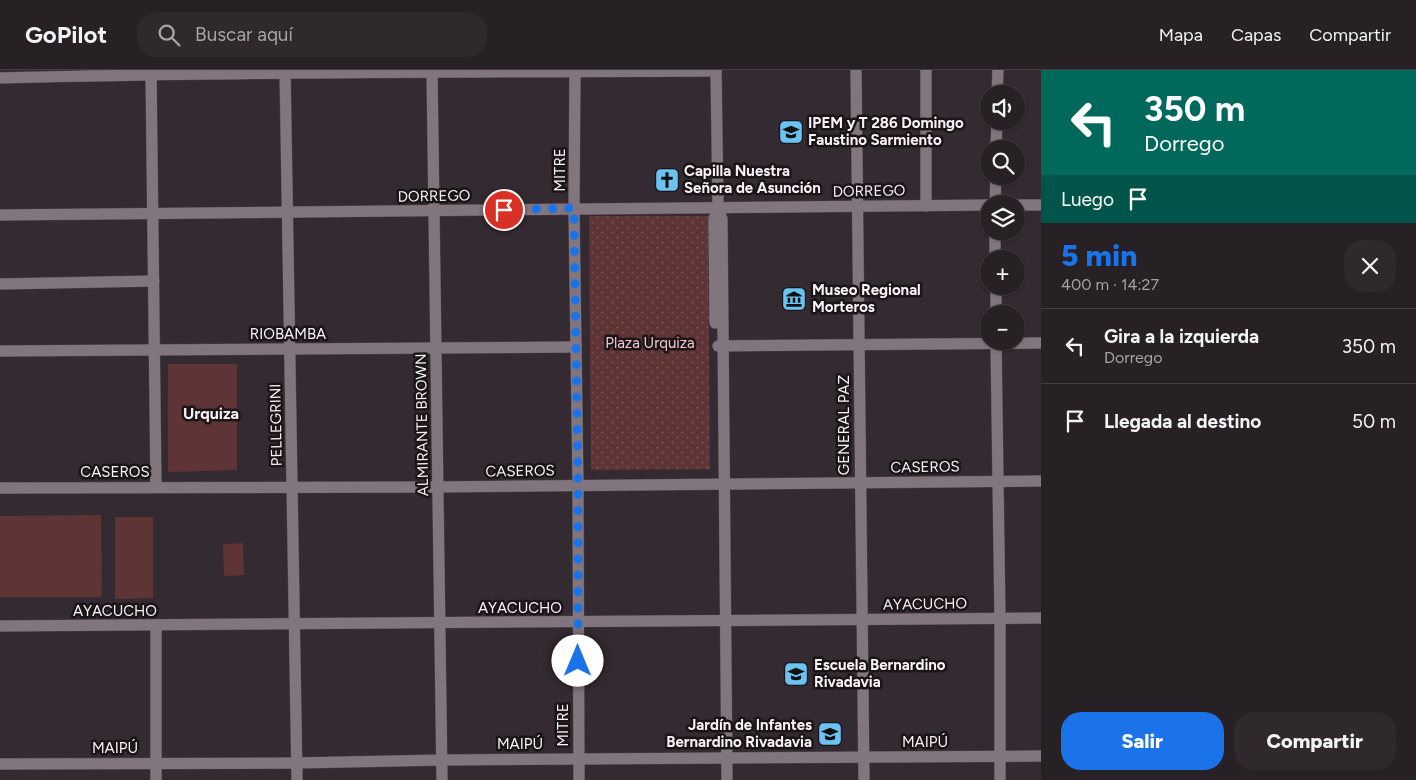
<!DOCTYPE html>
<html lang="es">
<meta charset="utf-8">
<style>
:root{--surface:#272025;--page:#2f282d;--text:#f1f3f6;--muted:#a4a3a7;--line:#433e42;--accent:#1a73e8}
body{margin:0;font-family:Figtree,sans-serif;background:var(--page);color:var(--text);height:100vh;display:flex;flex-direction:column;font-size:19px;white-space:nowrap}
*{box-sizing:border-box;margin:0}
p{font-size:16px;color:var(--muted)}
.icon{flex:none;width:28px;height:28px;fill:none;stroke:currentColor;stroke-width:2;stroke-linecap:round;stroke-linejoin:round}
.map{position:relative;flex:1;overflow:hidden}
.details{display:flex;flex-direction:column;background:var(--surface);width:375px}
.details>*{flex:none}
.top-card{background:#00695c;color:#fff;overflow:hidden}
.tools{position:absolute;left:980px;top:15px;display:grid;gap:10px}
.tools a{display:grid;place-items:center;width:45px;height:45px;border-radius:50%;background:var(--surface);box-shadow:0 1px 4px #0004,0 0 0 1px var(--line);font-size:25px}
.pin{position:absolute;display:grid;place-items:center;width:42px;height:42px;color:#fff;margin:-21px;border:2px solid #fff;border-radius:50%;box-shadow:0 1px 5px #0007}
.me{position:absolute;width:55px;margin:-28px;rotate:0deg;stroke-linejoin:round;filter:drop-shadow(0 0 4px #0008)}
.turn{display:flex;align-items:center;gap:18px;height:105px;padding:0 20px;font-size:22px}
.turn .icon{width:65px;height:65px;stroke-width:2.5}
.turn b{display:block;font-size:35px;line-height:42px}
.then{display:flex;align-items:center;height:48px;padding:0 20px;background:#0003;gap:10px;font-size:19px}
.round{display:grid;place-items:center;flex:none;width:52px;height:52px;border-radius:20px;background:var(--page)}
.head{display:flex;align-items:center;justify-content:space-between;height:85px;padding:0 20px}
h1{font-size:30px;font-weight:800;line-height:38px;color:var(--accent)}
.button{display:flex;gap:10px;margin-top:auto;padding:10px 20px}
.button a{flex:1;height:58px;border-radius:20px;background:var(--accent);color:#fff;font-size:20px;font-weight:800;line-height:58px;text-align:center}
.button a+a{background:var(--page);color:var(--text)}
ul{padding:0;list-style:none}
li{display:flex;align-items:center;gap:15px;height:75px;padding:0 20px;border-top:1px solid var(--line)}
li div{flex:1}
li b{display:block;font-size:19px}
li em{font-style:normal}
header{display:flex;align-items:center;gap:30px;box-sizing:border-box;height:70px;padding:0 25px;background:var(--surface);border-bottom:1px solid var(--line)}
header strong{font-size:24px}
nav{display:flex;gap:28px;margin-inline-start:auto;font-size:18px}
.search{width:350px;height:45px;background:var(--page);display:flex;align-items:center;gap:12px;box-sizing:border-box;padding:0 18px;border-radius:20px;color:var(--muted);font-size:19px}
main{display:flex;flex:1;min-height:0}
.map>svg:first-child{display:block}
.green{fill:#5e3434}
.park{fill:url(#park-dots)}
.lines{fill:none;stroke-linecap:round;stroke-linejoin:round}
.minor-casing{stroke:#51494e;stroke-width:12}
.minor{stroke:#82767e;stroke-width:11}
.route{stroke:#1a73e8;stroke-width:9;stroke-dasharray:0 16.2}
.labels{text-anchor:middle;stroke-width:5;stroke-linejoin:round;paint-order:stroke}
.poi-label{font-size:15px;font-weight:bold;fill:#f9f2f6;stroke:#191518;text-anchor:start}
.street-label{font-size:15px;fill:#f9f2f6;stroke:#191518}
.park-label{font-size:15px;fill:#f2c7c6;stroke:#191518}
.neighbourhood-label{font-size:16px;font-weight:bold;fill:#f9f2f6;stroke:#191518}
</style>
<header>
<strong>GoPilot</strong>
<div class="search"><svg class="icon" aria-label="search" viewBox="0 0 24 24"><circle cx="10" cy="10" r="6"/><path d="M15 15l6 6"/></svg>Buscar aquí</div>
<nav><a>Mapa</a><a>Capas</a><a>Compartir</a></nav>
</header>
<main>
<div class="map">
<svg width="1041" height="710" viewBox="0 0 1041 710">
<defs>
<pattern id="park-dots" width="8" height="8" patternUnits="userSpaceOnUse" patternTransform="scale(1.25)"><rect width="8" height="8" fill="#5e3434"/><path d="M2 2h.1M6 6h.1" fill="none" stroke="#765252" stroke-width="1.8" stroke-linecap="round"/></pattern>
</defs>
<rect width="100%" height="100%" fill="#342a31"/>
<g class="green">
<path d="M168 294H237V400L168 402Z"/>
<path d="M101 445 102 527H0V446Z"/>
<path d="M115 447H153V528L115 529Z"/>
<path d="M243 473 244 505 224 506 223 474Z"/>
</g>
<path class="park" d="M589 146H708L710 399 591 400Z"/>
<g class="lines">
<defs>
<g id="minor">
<path d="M151 0 156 417"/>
<path d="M285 0 297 710"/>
<path d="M432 0 442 710"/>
<path d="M575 0 574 139 578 415 579 710"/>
<path d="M716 0 718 138 722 149 727 710"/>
<path d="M856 0 864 710"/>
<path d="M926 0V136"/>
<path d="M0 8C239 2 477 2 716 1"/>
<path d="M997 24 998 0"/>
<path d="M996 79 997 51"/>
<path d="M995 134 996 106"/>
<path d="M1016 135H1041"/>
<path d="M0 145 989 135"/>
<path d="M995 161V189"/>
<path d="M0 214 154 211"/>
<path d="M996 216V244"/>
<path d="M715 253 714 149 718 138"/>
<path d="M996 271 1000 549V710"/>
<path d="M718 276 1041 273"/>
<path d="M0 281 576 277"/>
<path d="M0 418 438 417 1041 411"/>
<path d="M156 555V710"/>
<path d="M0 556 1041 548"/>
<path d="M0 694 297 693 442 690 1041 686"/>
</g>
</defs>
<use href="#minor" class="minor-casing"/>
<use href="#minor" class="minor"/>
</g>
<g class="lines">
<path class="route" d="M504 140 574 138 578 415V591"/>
</g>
<defs>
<symbol id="school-square" viewBox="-11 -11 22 22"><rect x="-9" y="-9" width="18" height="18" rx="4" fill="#6ac3f1" stroke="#191518"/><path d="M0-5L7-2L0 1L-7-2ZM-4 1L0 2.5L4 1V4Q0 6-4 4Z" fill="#111"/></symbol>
<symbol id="church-square" viewBox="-11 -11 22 22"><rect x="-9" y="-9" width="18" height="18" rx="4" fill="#6ac3f1" stroke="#191518"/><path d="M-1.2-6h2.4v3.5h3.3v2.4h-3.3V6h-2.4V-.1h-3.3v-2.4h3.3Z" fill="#111"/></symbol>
<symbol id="museum-square" viewBox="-11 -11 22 22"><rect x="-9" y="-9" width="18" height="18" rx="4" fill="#6ac3f1" stroke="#191518"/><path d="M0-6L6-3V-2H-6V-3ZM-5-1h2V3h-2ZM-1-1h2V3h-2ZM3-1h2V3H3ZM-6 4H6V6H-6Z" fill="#111"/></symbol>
</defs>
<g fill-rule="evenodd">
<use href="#school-square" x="777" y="48" width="28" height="28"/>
<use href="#church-square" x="653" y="96" width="28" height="28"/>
<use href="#museum-square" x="780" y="215" width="28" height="28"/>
<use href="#school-square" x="782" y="590" width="28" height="28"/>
<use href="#school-square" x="816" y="650" width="28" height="28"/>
</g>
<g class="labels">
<g class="poi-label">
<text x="808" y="58">IPEM y T 286 Domingo<tspan x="808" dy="17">Faustino Sarmiento</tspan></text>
<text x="684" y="106">Capilla Nuestra<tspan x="684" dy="17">Señora de Asunción</tspan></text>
<text x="812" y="225">Museo Regional<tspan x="812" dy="17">Morteros</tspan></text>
<text x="814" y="600">Escuela Bernardino<tspan x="814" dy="17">Rivadavia</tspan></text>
<text x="812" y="660" text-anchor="end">Jardín de Infantes<tspan x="812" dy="17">Bernardino Rivadavia</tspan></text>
</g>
<g class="street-label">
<text transform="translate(560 100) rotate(-90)" y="5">MITRE</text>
<text transform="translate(869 121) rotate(-1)" y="5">DORREGO</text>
<text transform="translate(434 126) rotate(-1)" y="5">DORREGO</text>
<text x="288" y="269">RIOBAMBA</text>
<text transform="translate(276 355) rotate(-91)" y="5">PELLEGRINI</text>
<text transform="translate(422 355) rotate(-91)" y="5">ALMIRANTE BROWN</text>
<text transform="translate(844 355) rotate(-90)" y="5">GENERAL PAZ</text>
<text transform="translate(925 397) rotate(-1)" y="5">CASEROS</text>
<text transform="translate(520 401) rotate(-1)" y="5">CASEROS</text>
<text x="115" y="407">CASEROS</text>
<text transform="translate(925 534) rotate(-1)" y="5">AYACUCHO</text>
<text x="520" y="543">AYACUCHO</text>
<text x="115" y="546">AYACUCHO</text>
<text transform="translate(563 655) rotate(-90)" y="5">MITRE</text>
<text x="925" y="677">MAIPÚ</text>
<text x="520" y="679">MAIPÚ</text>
<text x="115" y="683">MAIPÚ</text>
</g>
<g class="park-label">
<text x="650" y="278">Plaza Urquiza</text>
</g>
<g class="neighbourhood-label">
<text x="211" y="349">Urquiza</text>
</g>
</g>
</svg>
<div class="tools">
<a><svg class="icon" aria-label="sound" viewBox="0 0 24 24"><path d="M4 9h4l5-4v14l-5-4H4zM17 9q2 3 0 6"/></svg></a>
<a><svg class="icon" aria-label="search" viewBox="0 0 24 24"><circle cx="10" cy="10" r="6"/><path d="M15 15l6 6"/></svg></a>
<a><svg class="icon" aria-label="layers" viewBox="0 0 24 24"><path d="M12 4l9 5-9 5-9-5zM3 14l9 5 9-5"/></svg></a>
<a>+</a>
<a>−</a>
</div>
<div class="pin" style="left:504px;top:140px;background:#d93025"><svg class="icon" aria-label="arrive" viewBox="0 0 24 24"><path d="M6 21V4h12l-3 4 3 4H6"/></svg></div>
<svg class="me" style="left:578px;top:591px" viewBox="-20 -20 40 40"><circle r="19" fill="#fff"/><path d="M0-13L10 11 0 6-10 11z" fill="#1a73e8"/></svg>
</div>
<section class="details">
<div class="top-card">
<div class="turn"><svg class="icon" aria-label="left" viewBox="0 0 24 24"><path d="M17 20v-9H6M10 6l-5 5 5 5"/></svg><div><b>350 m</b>Dorrego</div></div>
<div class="then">Luego<svg class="icon" aria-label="arrive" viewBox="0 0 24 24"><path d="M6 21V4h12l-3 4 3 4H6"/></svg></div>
</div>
<div class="head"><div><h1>5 min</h1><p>400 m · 14:27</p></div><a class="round"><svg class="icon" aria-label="close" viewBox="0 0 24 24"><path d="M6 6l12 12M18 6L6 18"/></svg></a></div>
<ul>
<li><svg class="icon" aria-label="left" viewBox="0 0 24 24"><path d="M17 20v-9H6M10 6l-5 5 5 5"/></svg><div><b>Gira a la izquierda</b><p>Dorrego</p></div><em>350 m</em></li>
<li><svg class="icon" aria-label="arrive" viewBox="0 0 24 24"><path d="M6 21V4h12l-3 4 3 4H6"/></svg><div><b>Llegada al destino</b></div><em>50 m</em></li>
</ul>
<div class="button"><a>Salir</a><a>Compartir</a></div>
</section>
</main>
